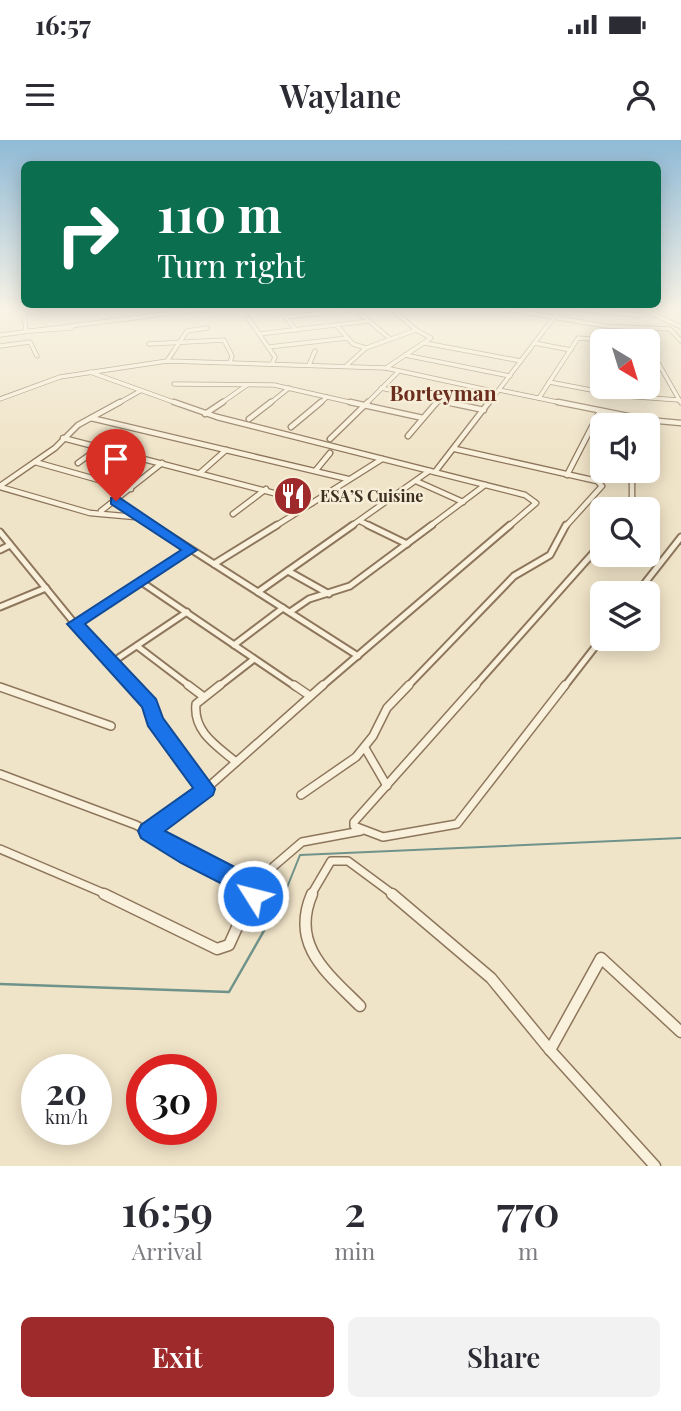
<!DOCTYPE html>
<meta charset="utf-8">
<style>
:root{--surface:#fff;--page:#f2f2f3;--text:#2b2b33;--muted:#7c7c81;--accent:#9e2a2b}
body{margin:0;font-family:"Playfair Display",serif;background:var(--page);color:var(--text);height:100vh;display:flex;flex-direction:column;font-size:26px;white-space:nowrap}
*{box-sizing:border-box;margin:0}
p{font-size:23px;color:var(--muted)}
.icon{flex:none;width:38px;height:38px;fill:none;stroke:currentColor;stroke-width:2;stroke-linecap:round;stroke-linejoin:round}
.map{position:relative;height:1026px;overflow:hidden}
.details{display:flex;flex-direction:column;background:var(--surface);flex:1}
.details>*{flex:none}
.guide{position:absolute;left:21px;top:21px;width:640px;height:147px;border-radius:10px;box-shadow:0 4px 18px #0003;background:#0b6e4f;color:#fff;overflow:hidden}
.needle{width:46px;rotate:142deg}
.buttons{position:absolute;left:590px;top:189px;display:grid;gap:14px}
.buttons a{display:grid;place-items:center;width:70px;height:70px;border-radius:10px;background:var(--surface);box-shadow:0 4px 18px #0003;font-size:35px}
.speed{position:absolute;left:21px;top:914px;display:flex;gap:14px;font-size:35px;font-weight:700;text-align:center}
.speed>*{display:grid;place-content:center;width:91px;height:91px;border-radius:50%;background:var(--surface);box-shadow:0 4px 18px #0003;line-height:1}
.speed small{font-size:18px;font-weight:400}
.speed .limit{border:10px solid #d22;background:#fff;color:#111}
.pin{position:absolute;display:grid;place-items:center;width:60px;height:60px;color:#fff;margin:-72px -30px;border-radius:50% 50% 50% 0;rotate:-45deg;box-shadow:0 0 7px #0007}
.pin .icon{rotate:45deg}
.me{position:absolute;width:77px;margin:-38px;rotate:306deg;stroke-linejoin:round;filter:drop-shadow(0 0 5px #0008)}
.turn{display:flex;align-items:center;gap:24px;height:147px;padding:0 21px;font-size:32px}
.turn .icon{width:91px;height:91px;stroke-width:2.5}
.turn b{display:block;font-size:49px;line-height:60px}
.eta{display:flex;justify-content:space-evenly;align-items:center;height:119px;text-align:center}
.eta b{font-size:42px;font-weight:600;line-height:49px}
.cta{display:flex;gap:14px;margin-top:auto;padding:14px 21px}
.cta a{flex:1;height:80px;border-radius:10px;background:var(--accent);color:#fff;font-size:28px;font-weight:600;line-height:80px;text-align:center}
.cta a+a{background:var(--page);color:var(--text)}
.status{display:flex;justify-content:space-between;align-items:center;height:49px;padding:0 35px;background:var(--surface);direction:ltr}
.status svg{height:19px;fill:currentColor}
header{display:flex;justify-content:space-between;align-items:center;height:91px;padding:0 21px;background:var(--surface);font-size:32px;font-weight:600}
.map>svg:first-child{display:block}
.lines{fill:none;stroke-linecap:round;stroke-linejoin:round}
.stream-far1{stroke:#6f938a;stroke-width:2}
.stream{stroke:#6f938a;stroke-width:2.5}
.minor-far4-casing{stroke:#8d765c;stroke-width:5}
.minor-far3-casing{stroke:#8d765c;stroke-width:7}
.minor-far2-casing{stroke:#8d765c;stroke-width:9}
.minor-far1-casing{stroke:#8d765c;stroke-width:10}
.minor-casing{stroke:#8d765c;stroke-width:13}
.tertiary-casing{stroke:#8d765c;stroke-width:5}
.minor-far4{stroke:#faf1dc;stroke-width:3.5}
.minor-far3{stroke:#faf1dc;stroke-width:4.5}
.minor-far2{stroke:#faf1dc;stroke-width:5}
.minor-far1{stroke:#faf1dc;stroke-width:7}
.minor{stroke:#faf1dc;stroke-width:10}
.tertiary{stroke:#faf1dc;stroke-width:3.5}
.route{fill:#1a73e8;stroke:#114b97;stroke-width:2}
.labels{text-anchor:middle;stroke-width:5;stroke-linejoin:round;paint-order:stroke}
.far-poi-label{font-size:16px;font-weight:bold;fill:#3d2e20;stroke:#f7eed8;text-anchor:start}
.far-district-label{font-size:21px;font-weight:bold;fill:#6b2e1e;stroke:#f7eed8}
</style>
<div class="status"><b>16:57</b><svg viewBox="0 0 49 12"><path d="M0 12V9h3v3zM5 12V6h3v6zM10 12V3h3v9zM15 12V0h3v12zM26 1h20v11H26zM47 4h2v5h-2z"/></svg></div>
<header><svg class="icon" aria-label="menu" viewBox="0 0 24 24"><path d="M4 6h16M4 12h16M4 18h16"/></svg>Waylane<svg class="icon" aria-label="person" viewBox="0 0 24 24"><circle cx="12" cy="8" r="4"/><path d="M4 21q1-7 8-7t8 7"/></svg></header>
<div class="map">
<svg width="681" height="1026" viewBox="0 0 681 1026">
<rect width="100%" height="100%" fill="#f0e4c8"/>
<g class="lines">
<path class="stream-far1" d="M284 755 300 715 681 698"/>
<path class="stream" d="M0 844 229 852 285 754"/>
<defs>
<g id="minor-far4">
<path d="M23 168 26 190"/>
<path d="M500 168 605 186 670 189 681 201"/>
<path d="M565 168 638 175"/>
<path d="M640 168 681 187"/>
<path d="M279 169 296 190"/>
<path d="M356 170 389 198"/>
<path d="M204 171 223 168"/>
<path d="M286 177 368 168"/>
<path d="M248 178 275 217 272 224"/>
<path d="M336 185 353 204 366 208"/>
<path d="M637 188 645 201"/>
<path d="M30 191 72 188"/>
<path d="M259 194 369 181"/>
<path d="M425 203 521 221"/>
<path d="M534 203 571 210"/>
<path d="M149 204 224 200 232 216 230 222"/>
<path d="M648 205 681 263"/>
<path d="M0 206 30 202 37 216"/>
<path d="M269 207 347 198"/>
<path d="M405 215 510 236"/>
<path d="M167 221 187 191 207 188"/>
<path d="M309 225 315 211"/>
<path d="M346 226 366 208 416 190"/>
<path d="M386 228 431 198 416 190 391 168"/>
<path d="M90 232 179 264"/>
<path d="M549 242 623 256 628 247"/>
<path d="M174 244 274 245 358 264"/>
<path d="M381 248 454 264"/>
<path d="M499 250 567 264"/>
<path d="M623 256 679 260"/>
<path d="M539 258 578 198 614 201"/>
<path d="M0 259 60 237 167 221 386 228 497 252"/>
<path d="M117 264 140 251"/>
<path d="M220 264 247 245"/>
<path d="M269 264 289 248"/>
<path d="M319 264 327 257"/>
<path d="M366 264 398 232"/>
<path d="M436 264 439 260"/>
<path d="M488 264 561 168"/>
</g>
<g id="minor-far3">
<path d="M174 262 217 277 525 355 536 363 508 387"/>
<path d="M350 262 423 278"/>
<path d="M446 262 484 270"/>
<path d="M558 262 648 280 681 283"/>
<path d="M205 274 223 262"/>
<path d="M91 278 348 339"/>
<path d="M249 279 271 262"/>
<path d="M291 287 321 262"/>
<path d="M408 296 437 262"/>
<path d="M63 298 312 363"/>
<path d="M330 299 368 262"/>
<path d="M455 309 597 341 602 346 565 387"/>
<path d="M129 315 117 326 129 330"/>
<path d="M35 322 131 349"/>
<path d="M78 323 92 313 93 306"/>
<path d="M316 330 330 313"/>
<path d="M632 331V369"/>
<path d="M435 332 489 262"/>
<path d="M200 333 226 310"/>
<path d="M567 335 600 271"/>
<path d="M416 341 463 362"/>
<path d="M0 346 55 308 78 285 120 262"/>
<path d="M0 347 90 373 135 377"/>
<path d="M116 361 156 387"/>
<path d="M101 371 162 323"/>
<path d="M233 374 266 349"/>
<path d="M360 381 372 387"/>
<path d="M274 387 382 319"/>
<path d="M350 387 429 331"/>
<path d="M429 387 485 345"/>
</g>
<g id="minor-far2">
<path d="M153 385 358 516"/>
<path d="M368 385 407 404"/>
<path d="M0 392 75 484 134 547"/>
<path d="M0 410 10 405"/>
<path d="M214 424 277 385"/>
<path d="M288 431 329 454"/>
<path d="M140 441 296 547"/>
<path d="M258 452 353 385"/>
<path d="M637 453 681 397"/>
<path d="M0 467 46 448"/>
<path d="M290 472 309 459 350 446 432 385"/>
<path d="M75 484 190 410"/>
<path d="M234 505 283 468"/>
<path d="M137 506 191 547"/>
<path d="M111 523 187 472"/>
<path d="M218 547 254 519"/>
<path d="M321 547 510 385"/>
<path d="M407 547 514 436 550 415 566 385"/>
<path d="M474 547 602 403"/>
<path d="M564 547 602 498"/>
</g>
<g id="minor-far1">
<path d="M132 545 150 564 155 581 206 649"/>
<path d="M188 545 204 557"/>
<path d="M220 545 196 564C193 592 217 606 236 622"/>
<path d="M294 545 310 556"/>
<path d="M476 545 354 682V686L383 697 457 684 565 545"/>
<path d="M0 547 111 586"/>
<path d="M365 608 387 646"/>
<path d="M0 634 136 685 248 746 253 755"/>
<path d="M301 655 356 617 373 596 387 568 409 545"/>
<path d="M149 691 206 649 323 545"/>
<path d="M0 709 108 755"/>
<path d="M253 752 274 726 302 702 361 691"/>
<path d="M311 755 331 721H348L394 755"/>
</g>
<g id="minor">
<path d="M104 754 217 809 229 805 252 754"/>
<path d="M312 754C290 805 327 833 360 866"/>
<path d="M392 754 491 838 550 910 655 1026"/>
<path d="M550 910 601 818 681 892"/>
</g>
<path id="tertiary" d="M0 195 211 168"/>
</defs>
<use href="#minor-far4" class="minor-far4-casing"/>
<use href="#minor-far3" class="minor-far3-casing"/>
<use href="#minor-far2" class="minor-far2-casing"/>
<use href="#minor-far1" class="minor-far1-casing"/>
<use href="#minor" class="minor-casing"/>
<use href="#tertiary" class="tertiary-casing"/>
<use href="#minor-far4" class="minor-far4"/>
<use href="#minor-far3" class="minor-far3"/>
<use href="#minor-far2" class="minor-far2"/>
<use href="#minor-far1" class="minor-far1"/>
<use href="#minor" class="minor"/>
<use href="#tertiary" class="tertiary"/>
</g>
<linearGradient id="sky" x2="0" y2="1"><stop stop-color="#8fbad6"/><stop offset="0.54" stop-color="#f8f3e6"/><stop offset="1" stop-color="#f8f3e6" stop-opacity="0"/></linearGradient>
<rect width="681" height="312" fill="url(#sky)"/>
<path class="route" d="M111 358H120L197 410 85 484 156 559 163 578 215 649 213 655 165 691 256 738 264 756 261 764 253 767 246 764 240 753 181 723 141 698 138 691 141 685 193 648 148 586 142 567 67 484 181 410 111 364Z"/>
<defs>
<symbol id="restaurant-disc" viewBox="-11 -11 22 22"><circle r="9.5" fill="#9e2a2b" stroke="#f7eed8"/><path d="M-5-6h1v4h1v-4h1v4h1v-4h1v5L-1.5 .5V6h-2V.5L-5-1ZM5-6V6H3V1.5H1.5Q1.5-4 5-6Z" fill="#fff"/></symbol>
</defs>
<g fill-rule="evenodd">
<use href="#restaurant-disc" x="271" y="334" width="44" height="44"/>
</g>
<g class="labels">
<g class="far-poi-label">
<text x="320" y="362">ESA’S Cuisine</text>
</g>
<g class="far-district-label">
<text x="443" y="261">Borteyman</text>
</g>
</g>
</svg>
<div class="buttons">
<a><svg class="needle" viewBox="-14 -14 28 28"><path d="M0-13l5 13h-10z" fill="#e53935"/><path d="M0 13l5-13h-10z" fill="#7c7c81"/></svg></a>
<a><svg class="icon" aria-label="sound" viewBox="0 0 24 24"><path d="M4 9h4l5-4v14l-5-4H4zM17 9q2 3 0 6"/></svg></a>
<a><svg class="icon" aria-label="search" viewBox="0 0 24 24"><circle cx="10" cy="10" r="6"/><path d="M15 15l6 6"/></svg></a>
<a><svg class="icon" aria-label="layers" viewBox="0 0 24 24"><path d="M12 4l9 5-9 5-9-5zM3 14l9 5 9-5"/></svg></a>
</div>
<div class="speed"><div>20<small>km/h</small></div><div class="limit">30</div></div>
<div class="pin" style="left:116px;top:361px;background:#d93025"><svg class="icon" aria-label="arrive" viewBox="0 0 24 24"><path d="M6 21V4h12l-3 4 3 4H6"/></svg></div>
<svg class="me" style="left:253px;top:756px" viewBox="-20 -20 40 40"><circle r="17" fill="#1a73e8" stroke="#fff" stroke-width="3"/><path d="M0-11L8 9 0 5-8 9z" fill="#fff"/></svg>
<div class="guide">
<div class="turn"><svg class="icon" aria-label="right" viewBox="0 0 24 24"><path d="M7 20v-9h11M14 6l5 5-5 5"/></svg><div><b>110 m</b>Turn right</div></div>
</div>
</div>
<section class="details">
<div class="eta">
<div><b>16:59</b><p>Arrival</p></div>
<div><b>2</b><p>min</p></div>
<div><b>770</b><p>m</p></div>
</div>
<div class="cta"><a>Exit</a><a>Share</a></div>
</section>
